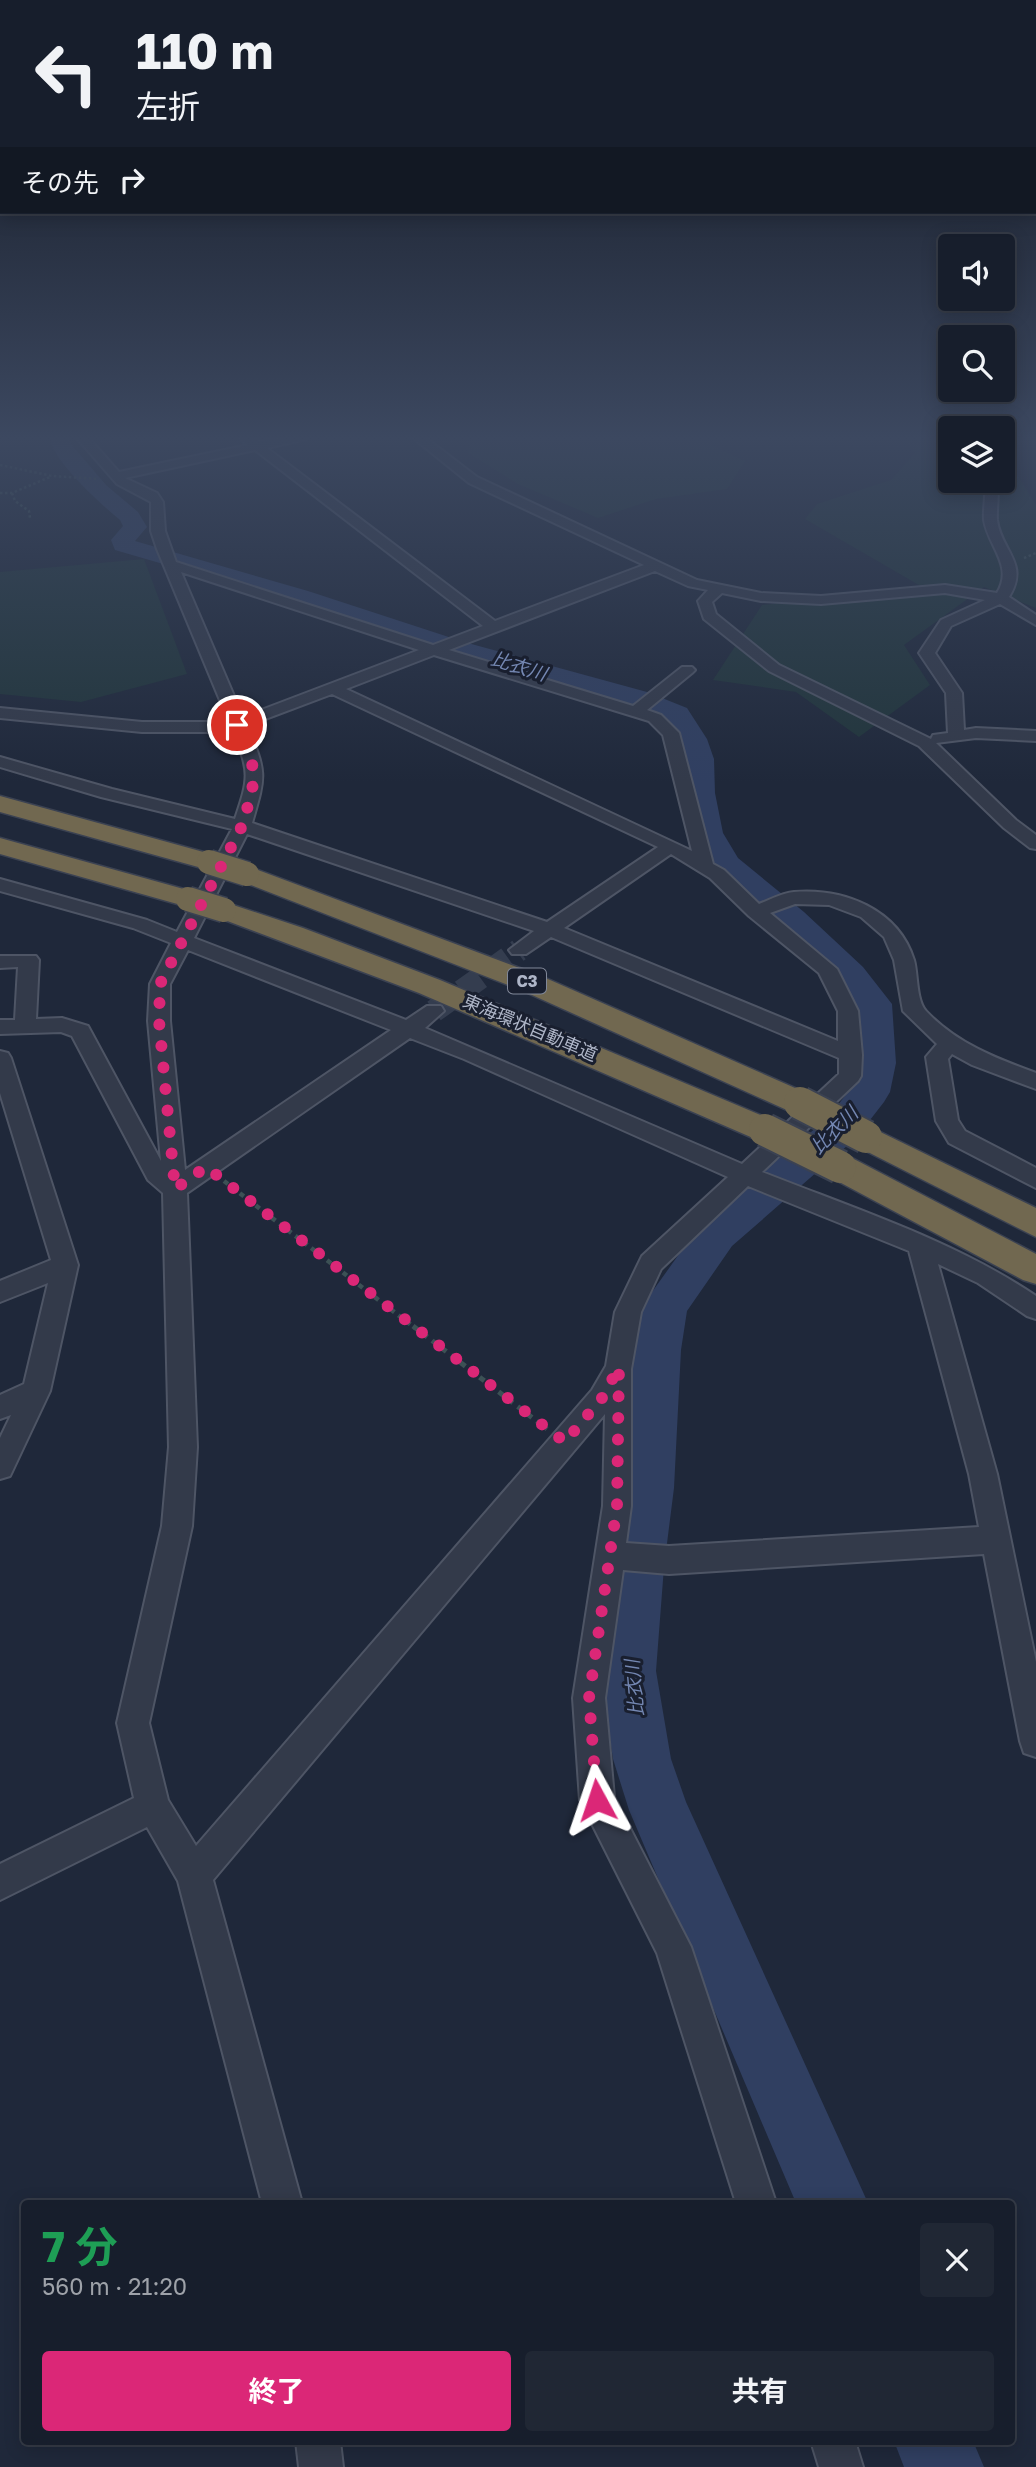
<!DOCTYPE html>
<html lang="ja">
<meta charset="utf-8">
<style>
:root{--surface:#171e2c;--page:#202734;--text:#f1f3f6;--muted:#9ea2a9;--line:#363c48;--accent:#db2777}
body{margin:0;font-family:"Golos Text","Noto Sans JP",sans-serif;background:var(--page);color:var(--text);height:100vh;display:flex;flex-direction:column;font-size:26px;white-space:nowrap}
*{box-sizing:border-box;margin:0}
p{font-size:23px;color:var(--muted)}
.icon{flex:none;width:38px;height:38px;fill:none;stroke:currentColor;stroke-width:2;stroke-linecap:round;stroke-linejoin:round}
.map{position:relative;flex:1;overflow:hidden}
.side{position:absolute;left:21px;top:2200px;width:994px;height:245px;display:flex;flex-direction:column;background:var(--surface);border-radius:7px;box-shadow:0 4px 18px #0003,0 0 0 2px var(--line)}
.side>*{flex:none}
.hud{position:absolute;left:0px;top:0px;width:1036px;height:214px;box-shadow:0 4px 18px #0003,0 0 0 2px var(--line);background:#171e2c;color:var(--text);overflow:hidden}
.controls{position:absolute;left:938px;top:234px;display:grid;gap:14px}
.controls a{display:grid;place-items:center;width:77px;height:77px;border-radius:7px;background:var(--surface);box-shadow:0 4px 18px #0003,0 0 0 2px var(--line);font-size:35px}
.pin{position:absolute;display:grid;place-items:center;width:60px;height:60px;color:#fff;margin:-30px;border:4px solid #fff;border-radius:50%;box-shadow:0 2px 7px #0007}
.me{position:absolute;width:77px;margin:-38px;rotate:355deg;stroke-linejoin:round;filter:drop-shadow(0 0 5px #0008)}
.turn{display:flex;align-items:center;gap:24px;height:147px;padding:0 21px;font-size:32px}
.turn .icon{width:91px;height:91px;stroke-width:2.5}
.turn b{display:block;font-size:49px;line-height:60px}
.then{display:flex;align-items:center;height:66px;padding:0 21px;background:#0003;gap:14px;font-size:26px}
.round{display:grid;place-items:center;flex:none;width:74px;height:74px;border-radius:7px;background:var(--page)}
.summary{display:flex;align-items:center;justify-content:space-between;height:119px;padding:0 21px}
h1{font-size:42px;font-weight:700;line-height:52px;color:#1e9e55}
.button{display:flex;gap:14px;margin-top:auto;padding:14px 21px}
.button a{flex:1;height:80px;border-radius:7px;background:var(--accent);color:#fff;font-size:28px;font-weight:700;line-height:80px;text-align:center}
.button a+a{background:var(--page);color:var(--text)}
.map>svg:first-child{display:block}
.green{fill:#21353b}
.lines{fill:none;stroke-linecap:round;stroke-linejoin:round}
.river{fill:#303f61;fill-rule:evenodd}
.minor-tunnel{stroke:#343d4f;stroke-width:23;stroke-dasharray:23 11;stroke-linecap:butt}
.minor-casing{stroke:#4e5565;stroke-width:4}
.highway-casing{stroke:#3b4252;stroke-width:3}
.path-far2{stroke:#3c5155;stroke-width:2.5;stroke-dasharray:2.5 2.5;stroke-linecap:butt}
.path-far1{stroke:#3c5155;stroke-width:4.5;stroke-dasharray:5 5;stroke-linecap:butt}
.path{stroke:#3c5155;stroke-width:5;stroke-dasharray:6 6;stroke-linecap:butt}
.minor{fill:#333a4a;fill-rule:evenodd}
.highway{fill:#716850;fill-rule:evenodd}
.highway-bridge-far1-casing{stroke:#3b4252;stroke-width:27;stroke-linecap:butt}
.highway-bridge-casing{stroke:#3b4252;stroke-width:36;stroke-linecap:butt}
.highway-bridge-far1{stroke:#716850;stroke-width:24}
.highway-bridge{stroke:#716850;stroke-width:32}
.route{stroke:#db2777;stroke-width:12;stroke-dasharray:0 21.6}
.labels{text-anchor:middle;stroke-width:6;stroke-linejoin:round;paint-order:stroke}
.shield{fill:#191f2f;stroke:#818899;stroke-width:2}
.shield-label{font-size:16px;font-weight:bold;fill:#aeb5c7}
.street-label{font-size:18px;fill:#aeb5c7;stroke:#191f2f}
.water-label{font-size:19px;font-style:italic;fill:#7487b2;stroke:#191f2f}
</style>
<div class="map">
<svg width="1036" height="2467" viewBox="0 0 1036 2467">
<rect width="100%" height="100%" fill="#1f283a"/>
<g class="green">
<path d="M470 437H694L745 461 727 489 656 499 598 518 518 484 468 453Z"/>
<path d="M904 437H950V481H1003V460L1018 476 1036 505V608L984 587 904 645 930 685 859 737 796 692 713 680 762 605 924 588 805 519 817 504 891 480 915 453Z"/>
<path d="M144 559 187 674 81 702 0 694V572Z"/>
</g>
<g class="lines">
<g class="river">
<path d="M50 437H70L71 444 106 485 138 512 147 527 135 541 308 591 464 642 647 692 687 708 707 739 714 759 715 793 723 833 738 858 804 912 863 967 892 1004 896 1063 890 1092 884 1102 856 1138 732 1246 687 1311 681 1350 674 1488 664 1567 656 1671 671 1759 686 1802 868 2203H796L629 1810 613 1759 600 1671 610 1567 622 1488 633 1350 642 1306 702 1222 828 1118 851 1088 858 1063 855 1006 837 983 780 926 708 864 691 833 683 793 684 759 677 739 666 720 627 704 444 654 290 601 115 550 111 540 123 526 120 520C102 505 51 460 50 437Z"/>
<path d="M894 2441H973L984 2467H904Z"/>
</g>
<path class="minor-tunnel" d="M434 1011 519 950"/>
<defs>
<g id="minor">
<path d="M76 437H88L119 472 248 445 239 437H252L260 442 287 437H308L306 439 267 448 495 621 644 565 469 483 412 437H425L477 477 697 580 761 593 821 596 945 585 997 593C1014 566 988 546 984 520 983 507 987 495 984 481H996C1000 494 996 507 997 520 1001 551 1030 563 1009 597L1036 615V625L1000 604 951 626 935 653 962 693 964 730 976 728 1036 731V741L976 738 936 743 1016 820 1036 835V849L1030 848 1004 828 919 746 769 671 704 619 698 601 708 590 688 586 655 571 449 650 633 706 682 667H692L695 670 692 673 647 710 661 715 679 733 713 864 724 870 759 904C770 900 782 893 794 892 844 888 898 909 914 960 918 974 916 1000 926 1011 956 1043 995 1058 1036 1073V1089L972 1065 952 1054 948 1059 958 1120 965 1131 1036 1168V1188L949 1143 936 1121 926 1057 937 1044 903 1011 894 960 884 937 861 917 829 905 795 904 770 913 837 969 858 1011 862 1055 861 1076 858 1081 762 1172C855 1209 953 1240 1036 1296V1319L1027 1316 978 1283 938 1264 997 1474 1036 1662V1757L1024 1753 1020 1741 984 1554 669 1574 623 1570 605 1698 614 1797 691 1947 776 2203H736L657 1953 580 1800 573 1698 603 1506 605 1414 213 1880 302 2203H262L178 1881 147 1827 0 1900V1864L134 1798 117 1723 162 1526 169 1447 163 1193 148 1180 72 1036 61 1032 0 1034V1020H15L18 967 0 968V956H36L39 960 36 1019 62 1018 88 1026 161 1161 148 1021 150 984 171 943 133 928 0 891V879L147 920 177 932 232 829 101 797 0 767V757L112 789 235 819C249 777 250 773 233 732H142L0 718V708L142 722H229L157 549 151 531V502L117 484ZM255 450 483 626 433 645 176 562 165 531 163 502 157 493 125 478ZM181 572 419 650 243 717ZM722 593 761 601 821 604 945 593 985 600 941 620 919 653 946 693 948 733 933 735 931 739 779 665 716 614 712 602ZM434 655 649 721 663 735 692 851 346 689ZM332 694 658 847 547 922 252 823C266 775 267 773 247 726ZM247 834 534 931 509 950 512 954H526L551 937 839 1058V1074L742 1164 425 1028 444 1011 441 1006H427L406 1020 194 938ZM671 854 710 878 749 916 819 973 838 1011V1041L564 928ZM188 950 391 1030 185 1170 170 1021V984ZM410 1038 464 1059 728 1177 642 1256 615 1312 606 1366 592 1390 196 1846 168 1800 149 1723 192 1526 197 1447 187 1193ZM748 1186 909 1251 969 1474 979 1527 669 1546 626 1543 631 1506V1369L641 1312 661 1269Z"/>
<path d="M0 1051 8 1053 11 1058 78 1265 50 1391 10 1476 0 1479V1438L11 1415 0 1419V1395L24 1384 48 1283 0 1302V1281L51 1260 0 1093Z"/>
<path d="M296 2441H340L343 2467H299Z"/>
<path d="M811 2441H855L863 2467H819Z"/>
</g>
<g id="highway">
<path d="M0 796 218 856 222 862 218 868 209 870 0 812Z"/>
<path d="M0 838 198 893 202 899 198 905 188 907 0 854Z"/>
<path d="M247 866 541 976 811 1095 816 1103 811 1111 800 1114 789 1111 521 990 238 880 234 874 238 868Z"/>
<path d="M224 902 303 928 440 980 777 1122 781 1130 777 1138 765 1142 753 1138 419 993 214 916 210 910 214 904Z"/>
<path d="M866 1125 1036 1208V1237L854 1145 850 1137 854 1129Z"/>
<path d="M840 1155 852 1158 1036 1254V1284L1023 1280 828 1176 823 1167 828 1158Z"/>
</g>
</defs>
<use href="#minor" class="minor-casing"/>
<use href="#highway" class="highway-casing"/>
<g class="path-far2">
<path d="M0 465 52 476 99 479"/>
<path d="M0 493H12L50 477"/>
<path d="M12 493 15 501 29 511 30 518"/>
<path d="M1024 558 1036 553"/>
</g>
<path class="path-far1" d="M224 1181 415 1328"/>
<path class="path" d="M413 1326 547 1429"/>
<use href="#minor" class="minor"/>
<use href="#highway" class="highway"/>
<defs>
<g id="highway-bridge-far1">
<path d="M209 862 247 874"/>
<path d="M188 899 224 910"/>
</g>
<g id="highway-bridge">
<path d="M800 1103 866 1137"/>
<path d="M765 1130 840 1167"/>
</g>
</defs>
<use href="#highway-bridge-far1" class="highway-bridge-far1-casing"/>
<use href="#highway-bridge" class="highway-bridge-casing"/>
<use href="#highway-bridge-far1" class="highway-bridge-far1"/>
<use href="#highway-bridge" class="highway-bridge"/>
</g>
<linearGradient id="sky" x2="0" y2="1"><stop stop-color="#111620"/><stop offset="0.56" stop-color="#3c4860"/><stop offset="1" stop-color="#3c4860" stop-opacity="0"/></linearGradient>
<rect width="1036" height="782" fill="url(#sky)"/>
<g class="lines">
<path class="route" d="M237 725C259 774 257 775 242 826L160 984 159 1021 175 1189 206 1167 565 1442 602 1398 619 1367 617 1506 589 1698 597 1800"/>
</g>
<g class="labels">
<rect class="shield" x="508" y="968.5" width="38" height="25" rx="5"/>
<g class="shield-label">
<text x="527" y="987">C3</text>
</g>
<g class="street-label">
<text transform="translate(530 1028) rotate(23)" y="6">東海環状自動車道</text>
</g>
<g class="water-label">
<text transform="translate(519 666) rotate(17)" y="7">比衣川</text>
<text transform="translate(834 1130) rotate(-45)" y="7">比衣川</text>
<text transform="translate(634 1688) rotate(-95)" y="7">比衣川</text>
</g>
</g>
</svg>
<div class="controls">
<a><svg class="icon" aria-label="sound" viewBox="0 0 24 24"><path d="M4 9h4l5-4v14l-5-4H4zM17 9q2 3 0 6"/></svg></a>
<a><svg class="icon" aria-label="search" viewBox="0 0 24 24"><circle cx="10" cy="10" r="6"/><path d="M15 15l6 6"/></svg></a>
<a><svg class="icon" aria-label="layers" viewBox="0 0 24 24"><path d="M12 4l9 5-9 5-9-5zM3 14l9 5 9-5"/></svg></a>
</div>
<div class="pin" style="left:237px;top:725px;background:#d93025"><svg class="icon" aria-label="arrive" viewBox="0 0 24 24"><path d="M6 21V4h12l-3 4 3 4H6"/></svg></div>
<svg class="me" style="left:597px;top:1800px" viewBox="-20 -20 40 40"><path d="M0-17L14 15 0 8-14 15z" fill="#db2777" stroke="#fff" stroke-width="4"/></svg>
<div class="hud">
<div class="turn"><svg class="icon" aria-label="left" viewBox="0 0 24 24"><path d="M17 20v-9H6M10 6l-5 5 5 5"/></svg><div><b>110 m</b>左折</div></div>
<div class="then">その先<svg class="icon" aria-label="right" viewBox="0 0 24 24"><path d="M7 20v-9h11M14 6l5 5-5 5"/></svg></div>
</div>
<section class="side">
<div class="summary"><div><h1>7 分</h1><p>560 m · 21:20</p></div><a class="round"><svg class="icon" aria-label="close" viewBox="0 0 24 24"><path d="M6 6l12 12M18 6L6 18"/></svg></a></div>
<div class="button"><a>終了</a><a>共有</a></div>
</section>
</div>
